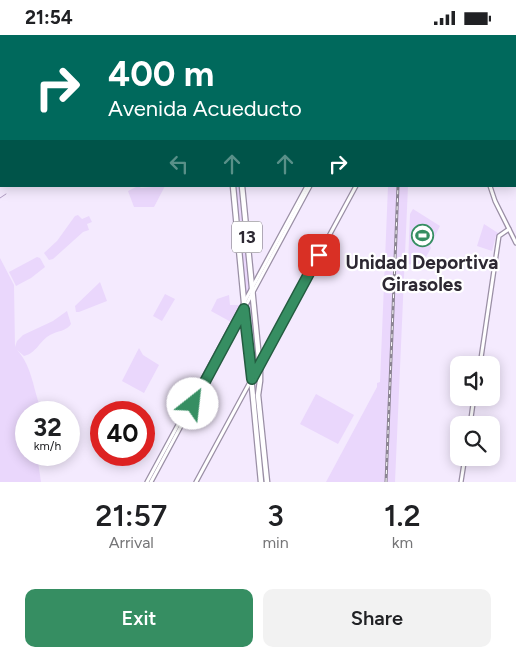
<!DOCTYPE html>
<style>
:root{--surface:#fff;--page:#f2f2f2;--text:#202124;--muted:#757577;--accent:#368e62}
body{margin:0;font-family:Figtree,sans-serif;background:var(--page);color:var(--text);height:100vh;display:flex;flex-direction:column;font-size:19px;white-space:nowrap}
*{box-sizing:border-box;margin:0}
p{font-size:16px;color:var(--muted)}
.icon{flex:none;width:28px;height:28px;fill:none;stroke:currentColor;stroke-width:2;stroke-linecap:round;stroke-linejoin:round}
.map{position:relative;height:447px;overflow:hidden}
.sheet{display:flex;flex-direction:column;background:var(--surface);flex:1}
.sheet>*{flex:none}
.banner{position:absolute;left:0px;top:0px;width:516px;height:152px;box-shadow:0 2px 12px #0003;background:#00695c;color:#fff;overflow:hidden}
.tools{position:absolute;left:450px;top:321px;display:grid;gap:10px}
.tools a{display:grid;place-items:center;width:50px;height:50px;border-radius:10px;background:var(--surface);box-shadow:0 2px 12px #0003;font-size:25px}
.speed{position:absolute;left:15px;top:366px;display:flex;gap:10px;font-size:25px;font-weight:700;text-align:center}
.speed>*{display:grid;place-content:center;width:65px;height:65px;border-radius:50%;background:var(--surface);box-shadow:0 2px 12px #0003;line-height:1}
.speed small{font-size:12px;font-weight:400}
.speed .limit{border:8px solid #d22;background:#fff;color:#111}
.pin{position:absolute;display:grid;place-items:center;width:42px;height:42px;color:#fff;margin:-21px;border-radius:10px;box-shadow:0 2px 8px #0006}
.me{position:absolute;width:55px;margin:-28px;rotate:29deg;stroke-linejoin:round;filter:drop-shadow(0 0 4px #0008)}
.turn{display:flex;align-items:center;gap:18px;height:105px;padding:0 25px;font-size:22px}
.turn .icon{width:65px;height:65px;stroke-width:2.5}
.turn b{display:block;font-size:35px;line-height:42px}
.lanes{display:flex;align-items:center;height:48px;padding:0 25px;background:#0003;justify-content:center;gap:25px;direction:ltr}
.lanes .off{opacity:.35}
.eta{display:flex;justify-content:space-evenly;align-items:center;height:85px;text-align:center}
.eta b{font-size:30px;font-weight:600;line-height:35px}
.button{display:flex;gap:10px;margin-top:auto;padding:10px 25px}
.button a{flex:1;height:58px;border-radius:10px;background:var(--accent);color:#fff;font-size:20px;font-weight:600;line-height:58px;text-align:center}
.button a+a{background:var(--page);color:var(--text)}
.status{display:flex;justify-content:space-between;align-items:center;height:35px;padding:0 25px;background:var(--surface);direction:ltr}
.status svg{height:14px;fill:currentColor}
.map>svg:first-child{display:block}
.green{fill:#ead7fc}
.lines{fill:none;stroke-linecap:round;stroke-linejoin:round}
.stream{stroke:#b29ec4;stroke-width:1}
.tertiary-casing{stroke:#9a8fa5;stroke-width:5.5}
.secondary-casing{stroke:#9a8fa5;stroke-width:6}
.primary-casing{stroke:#9a8fa5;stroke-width:7}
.tertiary{stroke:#fff;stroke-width:3}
.secondary{stroke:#fff;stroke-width:4}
.primary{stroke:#fff;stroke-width:4.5}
.rail-casing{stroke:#8b8492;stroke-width:3}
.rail{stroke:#fff;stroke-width:1;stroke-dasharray:4;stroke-linecap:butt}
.route-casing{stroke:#235c40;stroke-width:12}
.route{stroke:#368e62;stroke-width:9}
.labels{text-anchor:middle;stroke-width:4.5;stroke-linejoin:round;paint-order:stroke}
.shield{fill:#fff;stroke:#6c6870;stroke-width:1}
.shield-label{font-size:18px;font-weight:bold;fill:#2d2832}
.poi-label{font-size:19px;font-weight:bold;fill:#2d2832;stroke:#fff}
</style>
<div class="status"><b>21:54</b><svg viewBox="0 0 49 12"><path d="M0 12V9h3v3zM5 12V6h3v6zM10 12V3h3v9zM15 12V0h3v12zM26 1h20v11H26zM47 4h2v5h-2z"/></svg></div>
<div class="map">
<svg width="516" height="447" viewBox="0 0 516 447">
<rect width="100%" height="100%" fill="#f4eafe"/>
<g class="green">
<path d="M138 151 141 153 165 151 154 172H134L128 156Z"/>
<path d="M235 151H241L251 253 246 261Z"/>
<path d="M388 151H408L395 447H326L377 352V348L380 347Z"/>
<path d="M413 174 440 191 430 211 431 213 421 231 408 229 410 179Z"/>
<path d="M78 180 82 184 89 181 92 187 87 189 89 195 83 197 53 224 49 225 44 218 57 206 75 181Z"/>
<path d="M484 189 498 198V201H496L492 216 477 211Z"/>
<path d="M37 222 40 223 45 232 31 243 16 251 9 237Z"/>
<path d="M0 223 14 250 15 312 17 306 23 300 53 286 67 276 71 289C67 296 57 296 50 300 39 306 37 318 24 321L17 315C33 332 33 356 42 376V377L26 378V420H37L41 447H0Z"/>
<path d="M100 247 107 266 79 277H76L75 271Z"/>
<path d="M165 259 175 264 162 286 153 281Z"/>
<path d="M229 260 230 270H241L231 287 211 276 217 264Z"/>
<path d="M251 263 258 329 254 337 246 273Z"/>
<path d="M139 313 143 320 159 330 144 358 122 346Z"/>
<path d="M316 359 354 380 338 409 300 389Z"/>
</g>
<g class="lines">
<g class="stream">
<path d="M501 1 502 0"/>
<path d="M0 29H1"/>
<path d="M0 163 6 159"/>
</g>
<defs>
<g id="tertiary">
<path d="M508 0V1"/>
<path d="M8 1V0"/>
<path d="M11 1V0"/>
<path d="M388 1 389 0"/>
<path d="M391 1 392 0"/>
<path d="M515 13 516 15"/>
<path d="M0 16 1 13"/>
<path d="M0 26 1 23"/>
<path d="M515 92 516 90"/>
<path d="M490 151 495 166 516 208"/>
<path d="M480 330 499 201 509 194"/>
<path d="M470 390 474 362"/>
<path d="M147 447 307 151"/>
<path d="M151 447 310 151"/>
<path d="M196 447 356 151"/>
<path d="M461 447 465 422"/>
</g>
<g id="secondary">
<path d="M455 0 459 1"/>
<path d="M473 0 476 1"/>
<path d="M515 29 516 30"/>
<path d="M515 38 516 40"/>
</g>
<g id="primary">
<path d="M221 0V1"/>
<path d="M228 0V1"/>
<path d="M233 151 261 447"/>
<path d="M242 151 260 334V346L258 360 267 447"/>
</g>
</defs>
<use href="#tertiary" class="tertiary-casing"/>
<use href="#secondary" class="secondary-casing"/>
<use href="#primary" class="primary-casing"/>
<use href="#tertiary" class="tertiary"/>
<use href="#secondary" class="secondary"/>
<use href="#primary" class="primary"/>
<defs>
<g id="rail">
<path d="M405 1V0"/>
<path d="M386 447 398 151"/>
</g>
</defs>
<use href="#rail" class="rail-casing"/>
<use href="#rail" class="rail"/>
</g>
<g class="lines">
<defs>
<path id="route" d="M193 369 244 274 252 344 319 220"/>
</defs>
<use href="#route" class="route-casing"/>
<use href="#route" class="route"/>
</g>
<defs>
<symbol id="stadium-ring" viewBox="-11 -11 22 22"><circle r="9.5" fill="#fff" stroke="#368e62" stroke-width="1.5"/><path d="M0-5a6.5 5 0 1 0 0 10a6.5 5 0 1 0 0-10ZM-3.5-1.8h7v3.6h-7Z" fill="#368e62"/></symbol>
</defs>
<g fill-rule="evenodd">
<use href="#stadium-ring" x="410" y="188" width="25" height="25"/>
</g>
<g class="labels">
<rect class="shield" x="232" y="186.5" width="30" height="31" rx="4"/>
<g class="shield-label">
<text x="247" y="208">13</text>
</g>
<g class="poi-label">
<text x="422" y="234">Unidad Deportiva<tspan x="422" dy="22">Girasoles</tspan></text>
</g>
</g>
</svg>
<div class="tools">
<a><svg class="icon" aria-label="sound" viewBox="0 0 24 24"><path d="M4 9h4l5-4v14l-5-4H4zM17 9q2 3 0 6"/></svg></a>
<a><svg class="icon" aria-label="search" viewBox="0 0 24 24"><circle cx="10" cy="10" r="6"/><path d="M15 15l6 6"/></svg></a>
</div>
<div class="speed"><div>32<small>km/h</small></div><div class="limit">40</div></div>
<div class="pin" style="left:319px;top:220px;background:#d93025"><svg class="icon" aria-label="arrive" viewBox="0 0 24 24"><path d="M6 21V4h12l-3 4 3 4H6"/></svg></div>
<svg class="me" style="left:193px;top:369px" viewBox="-20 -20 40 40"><circle r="19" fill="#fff"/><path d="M0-13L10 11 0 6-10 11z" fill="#368e62"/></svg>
<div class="banner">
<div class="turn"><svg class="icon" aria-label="right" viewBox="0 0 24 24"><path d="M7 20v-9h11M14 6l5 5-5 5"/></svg><div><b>400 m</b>Avenida Acueducto</div></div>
<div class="lanes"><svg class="icon off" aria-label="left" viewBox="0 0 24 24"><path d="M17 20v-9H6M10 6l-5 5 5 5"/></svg><svg class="icon off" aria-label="ahead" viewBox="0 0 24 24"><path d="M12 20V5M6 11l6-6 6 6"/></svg><svg class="icon off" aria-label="ahead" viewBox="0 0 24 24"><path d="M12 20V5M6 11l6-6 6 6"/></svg><svg class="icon" aria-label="right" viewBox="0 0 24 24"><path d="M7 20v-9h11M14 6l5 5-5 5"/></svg></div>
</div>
</div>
<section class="sheet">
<div class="eta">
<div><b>21:57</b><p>Arrival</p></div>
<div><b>3</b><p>min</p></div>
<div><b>1.2</b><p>km</p></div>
</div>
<div class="button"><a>Exit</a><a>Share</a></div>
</section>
